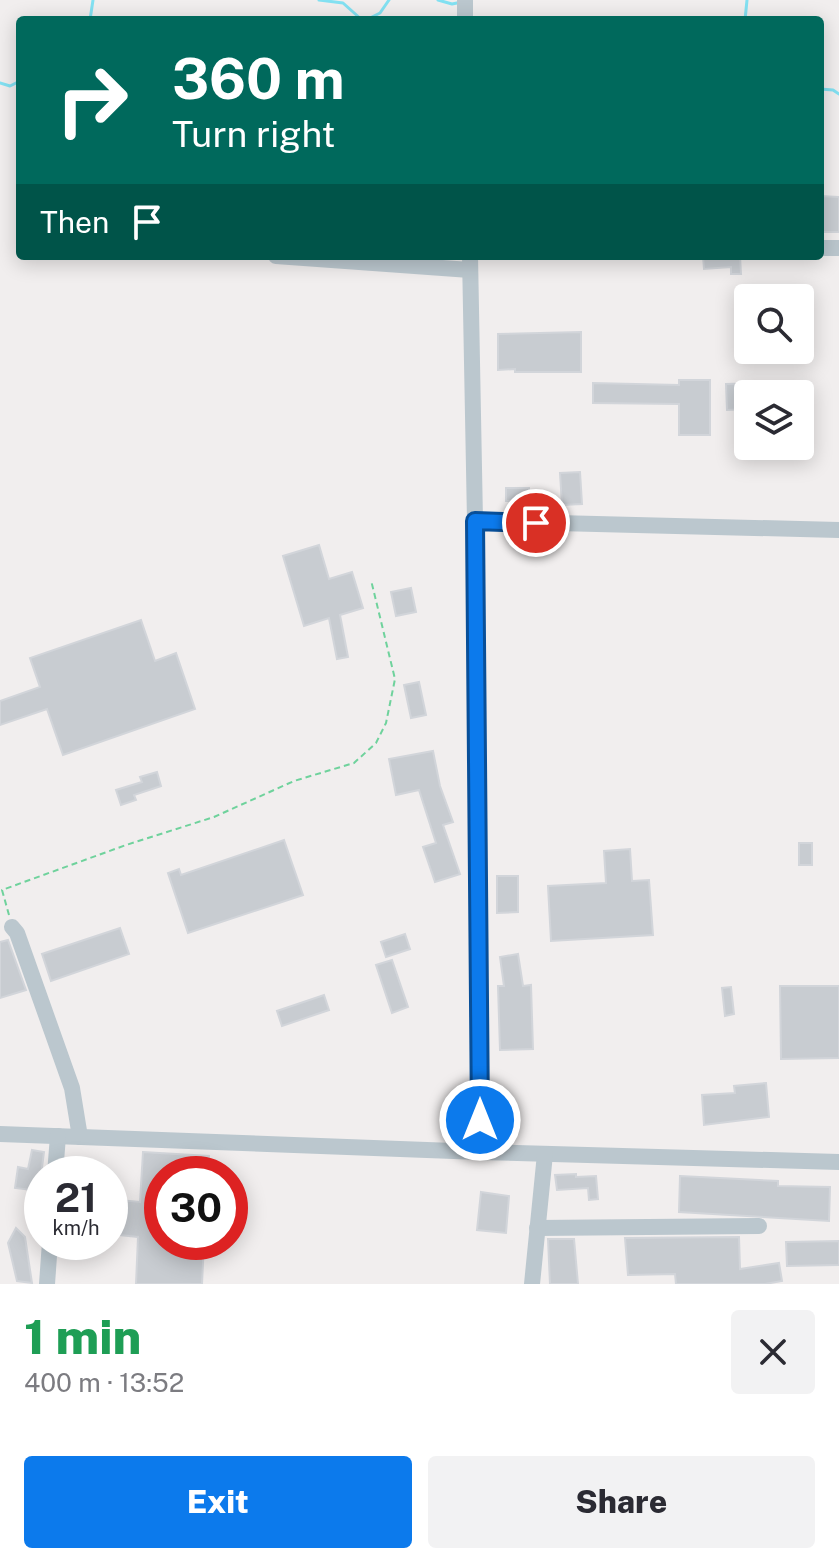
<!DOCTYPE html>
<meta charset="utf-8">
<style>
:root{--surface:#fff;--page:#f2f2f3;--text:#2b2b33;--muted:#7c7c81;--accent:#0c7aec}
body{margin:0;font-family:"Public Sans",sans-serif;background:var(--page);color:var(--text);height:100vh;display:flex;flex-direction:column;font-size:30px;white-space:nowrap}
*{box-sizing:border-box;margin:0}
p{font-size:26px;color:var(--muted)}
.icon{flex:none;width:44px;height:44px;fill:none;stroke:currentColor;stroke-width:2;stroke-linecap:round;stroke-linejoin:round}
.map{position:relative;height:1284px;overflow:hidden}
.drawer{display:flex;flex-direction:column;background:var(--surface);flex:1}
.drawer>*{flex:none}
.top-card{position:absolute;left:16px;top:16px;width:808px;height:244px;border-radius:8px;box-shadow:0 4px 20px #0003;background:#00695c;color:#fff;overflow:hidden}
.buttons{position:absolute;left:734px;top:284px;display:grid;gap:16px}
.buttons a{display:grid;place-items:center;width:80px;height:80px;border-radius:8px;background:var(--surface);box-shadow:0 4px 20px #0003;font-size:40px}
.speed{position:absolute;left:24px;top:1156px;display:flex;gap:16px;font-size:40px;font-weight:700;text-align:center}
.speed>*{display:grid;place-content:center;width:104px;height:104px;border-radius:50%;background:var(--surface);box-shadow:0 4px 20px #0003;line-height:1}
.speed small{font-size:20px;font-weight:400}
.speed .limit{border:12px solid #d22;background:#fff;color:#111}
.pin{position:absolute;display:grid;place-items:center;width:68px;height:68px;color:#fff;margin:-34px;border:4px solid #fff;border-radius:50%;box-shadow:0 2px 8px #0007}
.me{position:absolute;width:88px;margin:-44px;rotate:0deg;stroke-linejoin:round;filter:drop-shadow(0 0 6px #0008)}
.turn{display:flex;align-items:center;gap:28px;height:168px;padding:0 24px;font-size:36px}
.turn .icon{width:104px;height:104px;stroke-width:2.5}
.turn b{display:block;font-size:56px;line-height:68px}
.then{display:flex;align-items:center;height:76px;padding:0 24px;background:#0003;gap:16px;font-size:30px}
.round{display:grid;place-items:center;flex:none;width:84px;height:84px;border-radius:8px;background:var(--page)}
.overview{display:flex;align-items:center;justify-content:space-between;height:136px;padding:0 24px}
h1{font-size:48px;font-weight:800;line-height:60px;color:#1e9e55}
.cta{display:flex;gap:16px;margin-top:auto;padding:16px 24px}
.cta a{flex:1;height:92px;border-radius:8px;background:var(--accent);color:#fff;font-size:32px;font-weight:800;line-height:92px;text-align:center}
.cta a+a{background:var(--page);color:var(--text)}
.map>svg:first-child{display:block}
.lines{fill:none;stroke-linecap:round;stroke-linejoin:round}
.stream{stroke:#83e1f2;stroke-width:3}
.building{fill:#c8ccd1;stroke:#d2d5da;stroke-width:2}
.path{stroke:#6fd29c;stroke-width:2;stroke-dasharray:6 4;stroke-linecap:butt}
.minor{stroke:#bbc7ce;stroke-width:16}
.route-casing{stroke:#084f99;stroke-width:20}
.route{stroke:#0c7aec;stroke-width:14}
</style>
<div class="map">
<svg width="839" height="1284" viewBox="0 0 839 1284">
<rect width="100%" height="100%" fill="#f1eeee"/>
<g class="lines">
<g class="stream">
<path d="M319 0 343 3 362 20"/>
<path d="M438 0 452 4 457 3"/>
<path d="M90 20 93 0"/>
<path d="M366 20 380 13 389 0"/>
<path d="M745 20 747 0"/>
<path d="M0 83 10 86 20 81"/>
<path d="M820 89 833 90 839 94"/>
</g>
</g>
<g class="building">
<path d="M820 196 839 197V232H820Z"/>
<path d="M703 256H740L741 274H731V267L704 269Z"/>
<path d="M581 332V372H515V369L498 370V334Z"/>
<path d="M679 380H710V435H679V404L593 403V383L679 385Z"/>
<path d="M767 383V394H748V409L727 410 726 384Z"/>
<path d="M580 472 582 504 562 505 560 473Z"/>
<rect x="506" y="488" width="23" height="13"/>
<path d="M319 545 329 579 352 572 363 608 340 615 348 657 337 659 329 618 304 626 283 556Z"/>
<path d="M411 588 416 612 396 616 391 592Z"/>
<path d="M141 620 155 661 176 653 195 709 63 755 47 709 0 725V701L40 687 30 658Z"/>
<path d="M419 682 426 715 411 718 404 685Z"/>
<path d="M433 751 440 786 453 822 443 825 460 874 435 882 423 847 436 843 419 790 396 795 389 759Z"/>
<path d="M157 772 161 786 134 795 136 800 121 805 116 790 142 782 140 777Z"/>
<path d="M284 840 303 895 188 933 168 873 179 869 181 875Z"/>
<rect x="799" y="843" width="13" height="22"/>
<path d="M630 849 632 881 649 880 653 935 551 941 548 886 606 883 604 851Z"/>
<path d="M497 876H518V912L497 913Z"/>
<path d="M120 928 129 954 51 981 42 954Z"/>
<path d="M405 934 410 949 386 957 381 942Z"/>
<path d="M8 940 26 990 0 998V942Z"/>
<path d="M518 954 523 986 531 985 533 1049 500 1050 498 986H504L500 957Z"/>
<path d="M392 960 408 1007 392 1013 376 965Z"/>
<path d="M780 986H839V1058L781 1059Z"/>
<path d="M731 987 734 1014 725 1016 722 988Z"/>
<path d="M324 995 329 1010 282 1026 277 1011Z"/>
<path d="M766 1083 769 1117 704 1125 702 1095 735 1093 734 1086Z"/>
<path d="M32 1150 44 1152 39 1191 15 1188 18 1167 28 1169Z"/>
<path d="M143 1152 209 1156 208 1174H162V1242H204L202 1284H136L138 1237 110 1234V1199L140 1202Z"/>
<path d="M576 1174V1177L596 1176 598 1199 589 1200 588 1188 557 1190 555 1175Z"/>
<path d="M680 1176 778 1181V1186L830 1187 829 1221 679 1212Z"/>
<path d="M481 1192 509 1196 506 1233 477 1230Z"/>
<path d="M16 1228 25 1237 32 1283 17 1281 8 1243Z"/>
<path d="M739 1237 740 1269 779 1263 782 1281 765 1284H676L675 1274 628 1275 625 1238Z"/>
<path d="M548 1239H574L578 1284H550Z"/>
<path d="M839 1241V1265L787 1266 786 1242Z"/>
</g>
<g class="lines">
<path class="path" d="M9 915 2 890 126 845 214 817 294 781 354 763 376 743 386 723 395 679 371 580"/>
<g class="minor">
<path d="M465 0V20"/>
<path d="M820 248H839"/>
<path d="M276 256 470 270"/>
<path d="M470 256 475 521"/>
<path d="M12 927 17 933 72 1088 80 1137"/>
<path d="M0 1134 480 1152 475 521 839 530"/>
<path d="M480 1152 839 1162"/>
<path d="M55 1174 58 1136"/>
<path d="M537 1228 759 1226"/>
<path d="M47 1284 50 1242"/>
<path d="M532 1284 545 1154"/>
</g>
</g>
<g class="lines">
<defs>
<path id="route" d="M480 1120 475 521 536 523"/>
</defs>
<use href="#route" class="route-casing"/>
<use href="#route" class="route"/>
</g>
</svg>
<div class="buttons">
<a><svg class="icon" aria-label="search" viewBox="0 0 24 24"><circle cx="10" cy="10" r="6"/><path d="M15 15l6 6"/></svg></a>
<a><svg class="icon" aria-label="layers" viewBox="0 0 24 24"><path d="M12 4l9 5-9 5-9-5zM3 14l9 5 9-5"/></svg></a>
</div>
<div class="speed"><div>21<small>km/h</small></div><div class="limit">30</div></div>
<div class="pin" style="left:536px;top:523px;background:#d93025"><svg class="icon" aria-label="arrive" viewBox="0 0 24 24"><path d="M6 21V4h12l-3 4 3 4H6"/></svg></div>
<svg class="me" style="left:480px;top:1120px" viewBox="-20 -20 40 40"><circle r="17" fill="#0c7aec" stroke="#fff" stroke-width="3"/><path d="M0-11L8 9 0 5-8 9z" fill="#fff"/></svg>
<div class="top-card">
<div class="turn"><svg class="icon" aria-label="right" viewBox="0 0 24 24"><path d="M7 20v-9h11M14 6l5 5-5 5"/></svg><div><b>360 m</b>Turn right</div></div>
<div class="then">Then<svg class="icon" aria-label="arrive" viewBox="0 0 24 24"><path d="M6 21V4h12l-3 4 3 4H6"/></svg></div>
</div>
</div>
<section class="drawer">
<div class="overview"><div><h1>1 min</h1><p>400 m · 13:52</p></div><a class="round"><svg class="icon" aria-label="close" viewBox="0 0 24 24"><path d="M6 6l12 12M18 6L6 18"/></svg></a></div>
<div class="cta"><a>Exit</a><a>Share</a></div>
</section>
